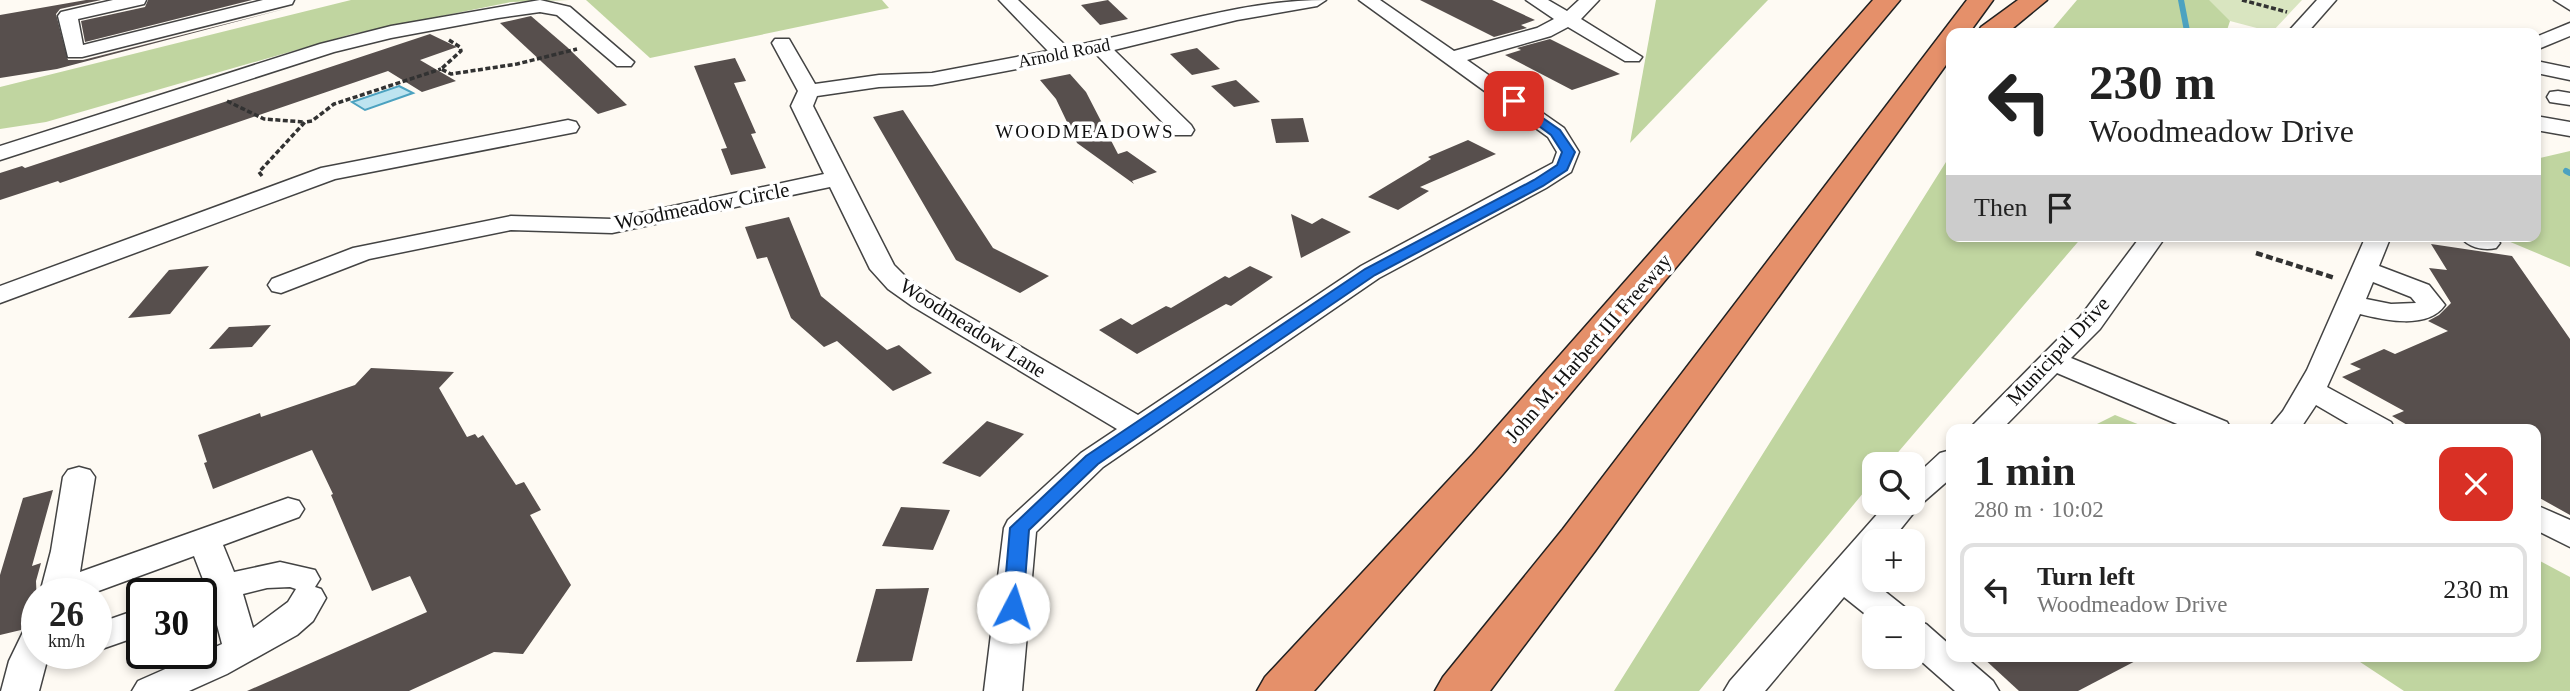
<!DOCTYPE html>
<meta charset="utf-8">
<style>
:root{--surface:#fff;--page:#f2f2f2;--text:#222;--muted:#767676;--line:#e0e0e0}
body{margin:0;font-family:"Times New Roman",serif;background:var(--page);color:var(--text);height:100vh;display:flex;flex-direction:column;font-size:26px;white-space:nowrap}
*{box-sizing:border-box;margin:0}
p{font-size:23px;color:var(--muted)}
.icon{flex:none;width:38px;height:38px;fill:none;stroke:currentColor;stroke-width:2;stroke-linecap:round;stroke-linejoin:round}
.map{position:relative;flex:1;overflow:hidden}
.panel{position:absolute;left:1946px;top:424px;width:595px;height:238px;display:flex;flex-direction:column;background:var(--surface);border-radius:14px;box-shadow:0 4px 10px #0003}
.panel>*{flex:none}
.hud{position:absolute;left:1946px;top:28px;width:595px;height:214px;border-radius:14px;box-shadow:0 4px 10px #0003;background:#fff;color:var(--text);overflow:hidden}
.controls{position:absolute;left:1862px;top:452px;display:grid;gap:14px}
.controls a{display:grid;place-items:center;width:63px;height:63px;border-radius:14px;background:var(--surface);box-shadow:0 4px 10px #0003;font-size:35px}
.speed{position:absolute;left:21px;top:578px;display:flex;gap:14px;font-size:35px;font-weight:700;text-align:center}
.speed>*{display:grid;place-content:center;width:91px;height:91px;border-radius:50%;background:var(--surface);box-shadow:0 4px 10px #0003;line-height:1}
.speed small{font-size:18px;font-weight:400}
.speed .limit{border:4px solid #111;border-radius:10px;background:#fff;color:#111}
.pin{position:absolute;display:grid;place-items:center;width:60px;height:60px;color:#fff;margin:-30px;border-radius:14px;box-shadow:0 4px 10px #0006}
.me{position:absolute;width:77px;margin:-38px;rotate:5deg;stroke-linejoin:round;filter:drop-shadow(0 0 5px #0008)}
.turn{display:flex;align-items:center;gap:24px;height:147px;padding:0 28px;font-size:32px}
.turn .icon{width:91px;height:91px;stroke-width:2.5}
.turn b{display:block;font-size:49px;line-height:60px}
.then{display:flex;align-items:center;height:66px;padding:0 28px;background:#0003;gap:14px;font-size:26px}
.round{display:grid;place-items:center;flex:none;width:74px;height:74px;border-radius:14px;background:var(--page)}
.overview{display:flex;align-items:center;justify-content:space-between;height:119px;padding:0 28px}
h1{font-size:42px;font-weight:600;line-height:52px}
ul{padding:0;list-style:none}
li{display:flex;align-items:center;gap:21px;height:94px;margin:0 14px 10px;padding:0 14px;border:4px solid var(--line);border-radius:14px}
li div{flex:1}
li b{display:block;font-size:26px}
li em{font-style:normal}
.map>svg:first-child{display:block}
.green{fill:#d9e5c0}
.forest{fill:#c0d5a0}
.water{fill:#bde4f0;stroke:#4ca2c0;stroke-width:2}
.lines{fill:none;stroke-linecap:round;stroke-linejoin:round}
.stream{stroke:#4ca2c0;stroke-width:6}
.building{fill:#574f4d}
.minor-casing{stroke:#434343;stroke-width:3}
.highway-casing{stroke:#212121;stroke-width:3}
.path-far1{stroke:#323232;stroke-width:3.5;stroke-dasharray:5 2.5;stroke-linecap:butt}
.path{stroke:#323232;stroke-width:4.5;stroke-dasharray:7 3.5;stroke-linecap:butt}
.minor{fill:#fff;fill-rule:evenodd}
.highway{fill:#e5906a;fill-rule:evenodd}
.route{fill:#1a73e8;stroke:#114b97;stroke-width:2}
.labels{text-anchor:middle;stroke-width:7;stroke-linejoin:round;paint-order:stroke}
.far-street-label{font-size:18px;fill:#101010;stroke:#fff}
.far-neighbourhood-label{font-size:19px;letter-spacing:2px;fill:#101010;stroke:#fff}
.street-label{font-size:21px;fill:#101010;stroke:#fff}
</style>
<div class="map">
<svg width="2570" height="691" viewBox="0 0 2570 691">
<rect width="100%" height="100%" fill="#fefaf3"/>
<path class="green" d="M2183 0H2302L2272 32 2230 21Z"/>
<g class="forest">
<path d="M351 0H569L511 2 352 34 46 122 0 129V87Z"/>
<path d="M586 0H882L889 8 650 58Z"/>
<path d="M1656 0H1768L1630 143Z"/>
<path d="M2077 0H2209L2230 21 2226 33H2049Z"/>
<path d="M2570 151V267L2496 236H2536V159Z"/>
<path d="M1951 154V236H2083L1888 464H1874V480L1699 691H1614Z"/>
<path d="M2115 415 2150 429H2087Z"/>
<path d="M2536 559 2570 577V691H2404L2351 656H2536Z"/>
</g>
<path class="water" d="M399 86 413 93 365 110 352 102Z"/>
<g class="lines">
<g class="stream">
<path d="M2181 0 2187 31 2191 33"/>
<path d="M2566 171 2570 173"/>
</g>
</g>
<g class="building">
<path d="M86 0H101L60 9 56 14 68 60H83L292 7 57 69 0 78V15Z"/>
<path d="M148 0H252L85 42 81 21 145 7Z"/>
<path d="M1108 0 1128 19 1100 25 1081 5Z"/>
<path d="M1420 0H1492L1535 20 1521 25 1527 28 1494 37Z"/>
<path d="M531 16 567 47 627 105 598 114 500 23Z"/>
<path d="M430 34 457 47 420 60 456 81 422 92 388 71 60 183 58 181 0 200V173L22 166 25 168Z"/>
<path d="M1550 39 1620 74 1572 90 1505 55 1521 50 1517 48Z"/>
<path d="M1197 48 1220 69 1192 75 1170 54Z"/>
<path d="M735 58 746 81 734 83 756 133 751 134 766 168 731 175 721 149 727 148 694 66Z"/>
<path d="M1070 74 1086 92 1118 154 1127 151 1157 172 1132 181 1134 184 1077 143 1056 99 1040 80Z"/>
<path d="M1236 80 1260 102 1234 107 1211 86Z"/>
<path d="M903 110 993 248 1049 276 1020 293 956 260 873 117Z"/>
<path d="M1303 118 1309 142 1276 143 1271 119Z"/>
<path d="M1468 140 1496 154 1420 187 1429 191 1398 210 1368 197 1431 159 1428 157Z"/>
<path d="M1291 214 1312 224 1322 218 1351 232 1301 258Z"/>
<path d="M789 217 821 296 887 350 899 345 932 373 893 391 837 341 824 347 791 318 767 257 757 259 745 227Z"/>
<path d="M2431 244 2512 256 2570 339V515L2536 496V429H2414L2392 416 2404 411 2342 377 2361 369 2350 364 2384 349 2395 354 2448 331 2428 321 2439 315 2451 303 2429 268 2447 270Z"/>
<path d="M209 266 170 314 128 318 169 270Z"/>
<path d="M1250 266 1273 277 1231 306 1226 304 1137 354 1099 330 1121 318 1132 325 1166 306 1171 308 1225 276 1229 278Z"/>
<path d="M271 325 252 347 209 349 229 327Z"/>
<path d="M371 368 454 372 439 388 467 437 475 434 478 438 483 435 516 485 524 482 541 510 530 515 571 585 523 654 494 652 409 691H247L427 612 410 576 372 591 331 495 333 494 312 450 213 489 204 463 207 462 198 435 260 413 261 417 355 385Z"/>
<path d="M987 421 1024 434 980 477 942 463Z"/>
<path d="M53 490 32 566 41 563 36 581 37 606 28 608 21 630 0 635V575L23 498Z"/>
<path d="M901 507 950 510 933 550 882 546Z"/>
<path d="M929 588 912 661 856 662 876 589Z"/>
<path d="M1981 656H2145L2078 691H2019Z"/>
</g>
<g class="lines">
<defs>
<g id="minor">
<path d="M113 0H146L144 4 78 19 83 45 263 0H294L292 4 82 57H68L58 16 61 12Z"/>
<path d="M540 0 570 7 634 62 631 66H617L557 15 540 12 498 18 391 38 334 52 0 160V146L320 44 391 26Z"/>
<path d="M999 0H1018L1067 47C1154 31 1238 0 1326 0L1317 6 1237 20 1114 50 1191 125 1194 130 1191 135H1175L1096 54 932 85 879 87 817 96 813 106 894 265 906 277 930 294 1138 415 1361 266 1553 163 1557 152 1548 137 1359 0H1380L1454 51 1537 28 1554 19 1526 0H1548L1567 11 1579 0H1599L1581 19 1642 57 1639 61H1625L1568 27 1551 36 1467 60 1564 128 1579 152 1571 172 1546 188 1379 278 1103 467 1036 532 1022 691H984L1004 528 1008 520 1081 453 1117 429 912 306 888 289 870 269 830 187 612 233 511 230 369 259 281 293 272 291 268 285 272 279 353 248 511 216 612 219 824 174 791 106 798 91 772 43 775 39H789L815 84 879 75 932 73 1048 51Z"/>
<path d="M2317 0H2336L2307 33H2287Z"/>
<path d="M2554 0H2570V10Z"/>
<path d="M2570 23V36L2536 50V37Z"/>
<path d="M2536 61 2570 68V80L2536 73Z"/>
<path d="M2558 91 2570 93V105L2550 102 2547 97 2550 92Z"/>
<path d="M2536 116 2570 122V136L2536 130Z"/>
<path d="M568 120 576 122 579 127 576 132 335 179 0 303V286L321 168Z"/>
<path d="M2141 236H2166L2100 329 2071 358 2227 422 2231 429H2189L2057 373 2002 429H1969L2080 317Z"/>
<path d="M2366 236H2391L2379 266 2429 285 2445 305C2428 330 2384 320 2360 314L2327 387 2391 422 2395 429H2357L2316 405 2300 429H2268L2283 411 2307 370ZM2373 282 2411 297 2416 303 2391 304 2366 299Z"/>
<path d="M2460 236H2493L2500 243 2496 248C2483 251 2467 247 2460 236Z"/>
<path d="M1951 450V478L1920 505 1891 541H1874V561L1863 574 1907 609 1912 618H1874V621L1844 597 1765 691H1724L1730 681 1888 502H1913V478L1940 453Z"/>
<path d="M79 467 90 470 95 477 80 572 288 498 299 501 304 509 299 517 223 545 234 572 280 562 315 570 320 579 315 587 321 589 326 598 313 621 297 635 227 674 189 691H132L138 681 222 644 212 606 201 610V593H186L189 588 204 582 194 556 93 593H40L51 551 63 477 68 470ZM290 587 296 589 288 602 253 628 243 594 267 588Z"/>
<path d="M2536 505 2570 520V547L2536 530Z"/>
<path d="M142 608V635L96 651V624Z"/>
<path d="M1913 621 1926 624 1951 646V656H1964L1993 681 1999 691H1955L1913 654Z"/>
<path d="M37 626V653H49L39 691H1L9 661 24 630Z"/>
</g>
<g id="highway">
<path d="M1873 0H1900L1503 474 1314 691H1257L1265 677 1473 454Z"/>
<path d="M1967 0H1993L1969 33H1951V58L1595 551 1490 691H1435L1443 677 1563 529Z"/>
<path d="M2018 0H2047L2007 33H1977L1981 27Z"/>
</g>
</defs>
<use href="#minor" class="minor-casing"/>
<use href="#highway" class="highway-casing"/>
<g class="path-far1">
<path d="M2242 0 2287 12"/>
<path d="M449 40 460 47 461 51 441 69 451 74 517 64 577 49"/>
<path d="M227 101 264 119 304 122"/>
<path d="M262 176 259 172 305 122 312 121 334 104 441 69"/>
</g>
<path class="path" d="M2256 253 2335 278"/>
<use href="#minor" class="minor"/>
<use href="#highway" class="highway"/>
</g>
<path class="route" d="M1514 98 1560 130 1575 152 1567 170 1543 186 1375 275 1098 464 1029 530 1023 607 1020 612 1013 614 1006 612 1003 607 1010 528 1086 456 1365 269 1534 180 1557 165 1562 152 1551 135 1509 104V99Z"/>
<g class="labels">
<g class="far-street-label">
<text transform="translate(1064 53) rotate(-11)" y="6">Arnold Road</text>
</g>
<g class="far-neighbourhood-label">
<text x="1085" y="138">WOODMEADOWS</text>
</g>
<g class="street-label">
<text transform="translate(702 206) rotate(-11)" y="7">Woodmeadow Circle</text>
<text transform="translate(973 328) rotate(32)" y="7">Woodmeadow Lane</text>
<text transform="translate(1588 348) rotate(-49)" y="7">John M. Harbert III Freeway</text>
<text transform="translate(2058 351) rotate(-47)" y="7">Municipal Drive</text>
</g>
</g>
</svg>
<div class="controls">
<a><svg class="icon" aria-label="search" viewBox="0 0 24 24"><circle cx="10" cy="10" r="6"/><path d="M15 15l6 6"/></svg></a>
<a>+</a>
<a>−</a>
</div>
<div class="speed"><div>26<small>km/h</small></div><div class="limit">30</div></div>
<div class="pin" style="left:1514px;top:101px;background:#d93025"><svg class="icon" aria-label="arrive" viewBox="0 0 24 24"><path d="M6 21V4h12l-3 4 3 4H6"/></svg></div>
<svg class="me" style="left:1013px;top:607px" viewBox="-20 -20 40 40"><circle r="19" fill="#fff"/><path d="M0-13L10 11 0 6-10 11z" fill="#1a73e8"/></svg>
<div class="hud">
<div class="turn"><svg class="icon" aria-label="left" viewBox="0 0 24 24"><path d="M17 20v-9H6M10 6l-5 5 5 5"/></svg><div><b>230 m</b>Woodmeadow Drive</div></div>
<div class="then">Then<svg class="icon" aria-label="arrive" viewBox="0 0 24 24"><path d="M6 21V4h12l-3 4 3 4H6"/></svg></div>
</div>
<section class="panel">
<div class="overview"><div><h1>1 min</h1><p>280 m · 10:02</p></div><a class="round" style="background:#d93025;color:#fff"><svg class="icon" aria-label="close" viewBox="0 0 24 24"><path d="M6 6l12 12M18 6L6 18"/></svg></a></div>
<ul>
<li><svg class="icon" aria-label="left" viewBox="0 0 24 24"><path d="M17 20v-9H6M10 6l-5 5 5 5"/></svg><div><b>Turn left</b><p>Woodmeadow Drive</p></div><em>230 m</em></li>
</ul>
</section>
</div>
